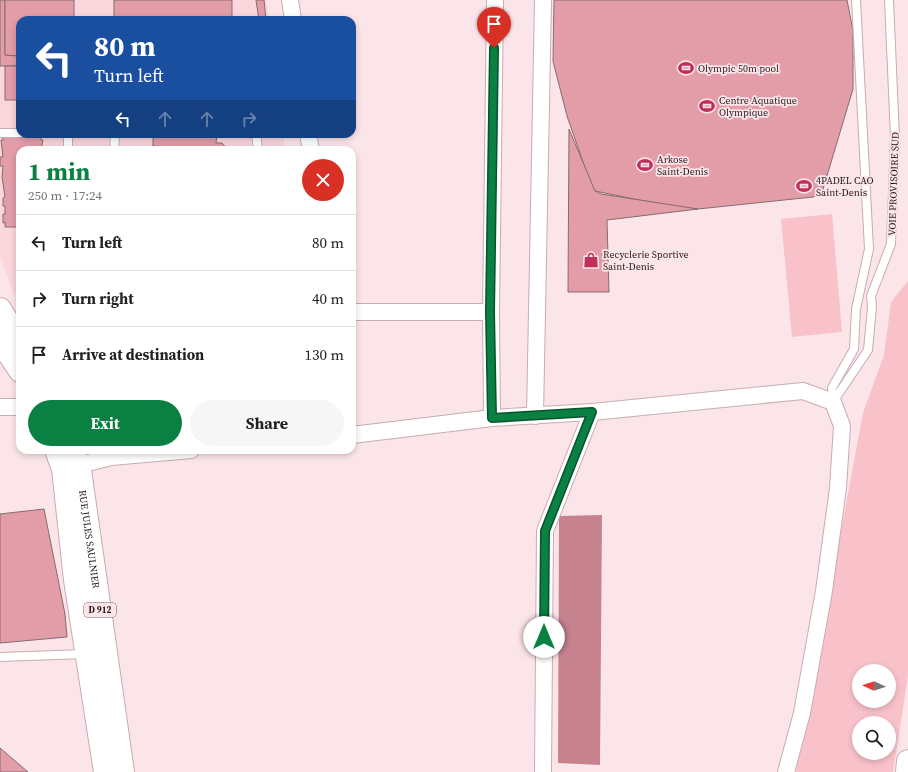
<!DOCTYPE html>
<meta charset="utf-8">
<style>
:root{--surface:#fff;--page:#f6f6f6;--text:#222;--muted:#767676;--line:#e0e0e0;--accent:#0b8043}
body{margin:0;font-family:"Source Serif 4",serif;background:var(--page);color:var(--text);height:100vh;display:flex;flex-direction:column;font-size:15px;white-space:nowrap}
*{box-sizing:border-box;margin:0}
p{font-size:13px;color:var(--muted)}
.icon{flex:none;width:22px;height:22px;fill:none;stroke:currentColor;stroke-width:2;stroke-linecap:round;stroke-linejoin:round}
.map{position:relative;flex:1;overflow:hidden}
.sheet{position:absolute;left:16px;top:146px;width:340px;height:308px;display:flex;flex-direction:column;background:var(--surface);border-radius:12px;box-shadow:0 2px 6px #0003}
.sheet>*{flex:none}
.hud{position:absolute;left:16px;top:16px;width:340px;height:122px;border-radius:12px;box-shadow:0 2px 6px #0003;background:#1a4fa0;color:#fff;overflow:hidden}
.needle{width:26px;rotate:273deg}
.fabs{position:absolute;left:852px;top:664px;display:grid;gap:8px}
.fabs a{display:grid;place-items:center;width:44px;height:44px;border-radius:50%;background:var(--surface);box-shadow:0 2px 6px #0003;font-size:20px}
.pin{position:absolute;display:grid;place-items:center;width:34px;height:34px;color:#fff;margin:-41px -17px;border-radius:50% 50% 50% 0;rotate:-45deg;box-shadow:0 0 4px #0007}
.pin .icon{rotate:45deg}
.me{position:absolute;width:44px;margin:-22px;rotate:0deg;stroke-linejoin:round;filter:drop-shadow(0 0 3px #0008)}
.turn{display:flex;align-items:center;gap:14px;height:84px;padding:0 12px;font-size:18px}
.turn .icon{width:52px;height:52px;stroke-width:2.5}
.turn b{display:block;font-size:28px;line-height:34px}
.lanes{display:flex;align-items:center;height:38px;padding:0 12px;background:#0003;justify-content:center;gap:20px;direction:ltr}
.lanes .off{opacity:.35}
.round{display:grid;place-items:center;flex:none;width:42px;height:42px;border-radius:21px;background:var(--page)}
.summary{display:flex;align-items:center;justify-content:space-between;height:68px;padding:0 12px}
h1{font-size:24px;font-weight:700;line-height:30px;color:var(--accent)}
.button{display:flex;gap:8px;margin-top:auto;padding:8px 12px}
.button a{flex:1;height:46px;border-radius:24px;background:var(--accent);color:#fff;font-size:16px;font-weight:700;line-height:46px;text-align:center}
.button a+a{background:var(--page);color:var(--text)}
ul{padding:0;list-style:none}
li{display:flex;align-items:center;gap:12px;height:56px;padding:0 12px;border-top:1px solid var(--line)}
li div{flex:1}
li b{display:block;font-size:15px}
li em{font-style:normal}
.map>svg:first-child{display:block}
.built{fill:#fbd6dc}
.green{fill:#f9c2ca;fill-rule:evenodd}
.water{fill:#c6838f}
.building{fill:#e29da9;stroke:#846c6f}
.lines{fill:none;stroke-linecap:round;stroke-linejoin:round}
.lane-casing{stroke:#c7acb0;stroke-width:10}
.street-casing{stroke:#c7acb0;stroke-width:18}
.primary-casing{stroke:#c7acb0;stroke-width:24}
.highway-casing{stroke:#c7acb0;stroke-width:24}
.lane{stroke:#fff;stroke-width:8}
.street{stroke:#fff;stroke-width:16}
.primary{stroke:#fff;stroke-width:22}
.highway{stroke:#fff;stroke-width:22}
.route-casing{stroke:#07532c;stroke-width:10}
.route{stroke:#0b8043;stroke-width:7}
.labels{text-anchor:middle;stroke-width:3.5;stroke-linejoin:round;paint-order:stroke}
.shield{fill:#fce5e8;stroke:#66585a;stroke-width:1}
.shield-label{font-size:9px;font-weight:bold;fill:#251b1d}
.poi-label{font-size:10px;fill:#251b1d;stroke:#fce5e8;text-anchor:start}
.street-label{font-size:10px;fill:#251b1d;stroke:#fce5e8}
</style>
<div class="map">
<svg width="908" height="772" viewBox="0 0 908 772">
<rect width="100%" height="100%" fill="#fce5e8"/>
<path class="built" d="M0 0H266L269 20H20V134H283L285 150H20V303L11 287 0 256Z"/>
<g class="green">
<path d="M832 214 842 332 792 337 781 219Z"/>
<path d="M908 281V676L893 772H796L863 413 884 355 891 302ZM859 671H889V701H859ZM859 723H889V753H859Z"/>
</g>
<path class="water" d="M602 515 600 765 558 763 559 516Z"/>
<g class="building">
<path d="M0 0H5V55L20 56V66H0Z"/>
<path d="M5 0H74V20H20V56L5 55Z"/>
<rect x="114" y="0" width="118" height="20"/>
<path d="M256 0H264L266 20H259Z"/>
<path d="M554 0H847L853 31V89L823 189 819 194 813 197 698 209 673 207 595 191 591 185 567 116 553 61Z"/>
<rect x="5" y="66" width="15" height="34"/>
<path d="M569 129 595 191 601 194 698 209 607 220 609 292H568Z"/>
<path d="M153 134 217 135 216 143H222L228 150 231 147 234 150H155V146H153Z"/>
<path d="M3 137H41V140H43L41 150H20V227H5V222L3 223V214H5V206H3V198L5 197 2 177 3 166H0V157H3L1 140H3Z"/>
<path d="M44 509 65 614 67 637 0 643V514Z"/>
<path d="M0 748 28 772H0Z"/>
</g>
<g class="lines">
<defs>
<g id="lane">
<path d="M0 133H20"/>
<path d="M256 134 258 150"/>
<path d="M68 150V134"/>
<path d="M114 150 115 134"/>
<path d="M833 402 868 350 872 307 871 296 891 244 895 138 889 0"/>
<path d="M833 402 832 388 854 349 856 309 869 249 856 0"/>
<path d="M0 657 85 654"/>
</g>
<g id="street">
<path d="M290 0 293 20"/>
<path d="M308 134 311 150"/>
<path d="M352 312H491"/>
<path d="M0 407H20"/>
<path d="M535 416 543 0"/>
<path d="M492 418 491 312 495 0"/>
<path d="M352 435 492 418 592 412 803 391 833 402 842 426 838 488 824 591 802 713 786 772"/>
<path d="M68 468 111 457 191 450"/>
<path d="M543 772 545 531 592 412"/>
</g>
<g id="primary">
<path d="M0 309 20 341"/>
<path d="M0 341 20 371"/>
<path d="M56 450 63 469 75 580 105 772"/>
<path id="s1" d="M73 450 80 470 123 772"/>
</g>
<path id="highway" d="M907 772 908 761"/>
</defs>
<use href="#lane" class="lane-casing"/>
<use href="#street" class="street-casing"/>
<use href="#primary" class="primary-casing"/>
<use href="#highway" class="highway-casing"/>
<use href="#lane" class="lane"/>
<use href="#street" class="street"/>
<use href="#primary" class="primary"/>
<use href="#highway" class="highway"/>
</g>
<g class="lines">
<defs>
<path id="route" d="M494 48 490 312 492 418 592 412 545 531 544 637"/>
</defs>
<use href="#route" class="route-casing"/>
<use href="#route" class="route"/>
</g>
<defs>
<symbol id="stadium-bare" viewBox="-9 -9 18 18"><path d="M0-5a6.5 5 0 1 0 0 10a6.5 5 0 1 0 0-10ZM-3.5-1.8h7v3.6h-7Z" fill="#be2f5b" stroke="#fce5e8" stroke-width="2.5" paint-order="stroke"/></symbol>
<symbol id="shop-bare" viewBox="-9 -9 18 18"><path d="M-5-2.5h2.3a2.7 3.5 0 0 1 5.4 0H5L5.5 6h-11ZM-1.5-2.5h3a1.5 2.3 0 0 0-3 0Z" fill="#be2f5b" stroke="#fce5e8" stroke-width="2.5" paint-order="stroke"/></symbol>
</defs>
<g fill-rule="evenodd">
<use href="#stadium-bare" x="675" y="57" width="22" height="22"/>
<use href="#stadium-bare" x="696" y="95" width="22" height="22"/>
<use href="#stadium-bare" x="634" y="154" width="22" height="22"/>
<use href="#stadium-bare" x="793" y="175" width="22" height="22"/>
<use href="#shop-bare" x="580" y="249" width="22" height="22"/>
</g>
<g class="labels">
<rect class="shield" x="84" y="603" width="32" height="14" rx="3"/>
<g class="shield-label">
<text x="100" y="613">D 912</text>
</g>
<g class="poi-label">
<text x="698" y="72">Olympic 50m pool</text>
<text x="719" y="104">Centre Aquatique<tspan x="719" dy="12">Olympique</tspan></text>
<text x="657" y="163">Arkose<tspan x="657" dy="12">Saint-Denis</tspan></text>
<text x="816" y="184">4PADEL CAO<tspan x="816" dy="12">Saint-Denis</tspan></text>
<text x="603" y="258">Recyclerie Sportive<tspan x="603" dy="12">Saint-Denis</tspan></text>
</g>
<g class="street-label">
<text transform="translate(893 184) rotate(-88)" y="4">VOIE PROVISOIRE SUD</text>
<text dy="4" stroke="none"><textPath href="#s1" startOffset="91">RUE JULES SAULNIER</textPath></text>
</g>
</g>
</svg>
<div class="fabs">
<a><svg class="needle" viewBox="-14 -14 28 28"><path d="M0-13l5 13h-10z" fill="#e53935"/><path d="M0 13l5-13h-10z" fill="#767676"/></svg></a>
<a><svg class="icon" aria-label="search" viewBox="0 0 24 24"><circle cx="10" cy="10" r="6"/><path d="M15 15l6 6"/></svg></a>
</div>
<div class="pin" style="left:494px;top:48px;background:#d93025"><svg class="icon" aria-label="arrive" viewBox="0 0 24 24"><path d="M6 21V4h12l-3 4 3 4H6"/></svg></div>
<svg class="me" style="left:544px;top:637px" viewBox="-20 -20 40 40"><circle r="19" fill="#fff"/><path d="M0-13L10 11 0 6-10 11z" fill="#0b8043"/></svg>
<div class="hud">
<div class="turn"><svg class="icon" aria-label="left" viewBox="0 0 24 24"><path d="M17 20v-9H6M10 6l-5 5 5 5"/></svg><div><b>80 m</b>Turn left</div></div>
<div class="lanes"><svg class="icon" aria-label="left" viewBox="0 0 24 24"><path d="M17 20v-9H6M10 6l-5 5 5 5"/></svg><svg class="icon off" aria-label="ahead" viewBox="0 0 24 24"><path d="M12 20V5M6 11l6-6 6 6"/></svg><svg class="icon off" aria-label="ahead" viewBox="0 0 24 24"><path d="M12 20V5M6 11l6-6 6 6"/></svg><svg class="icon off" aria-label="right" viewBox="0 0 24 24"><path d="M7 20v-9h11M14 6l5 5-5 5"/></svg></div>
</div>
<section class="sheet">
<div class="summary"><div><h1>1 min</h1><p>250 m · 17:24</p></div><a class="round" style="background:#d93025;color:#fff"><svg class="icon" aria-label="close" viewBox="0 0 24 24"><path d="M6 6l12 12M18 6L6 18"/></svg></a></div>
<ul>
<li><svg class="icon" aria-label="left" viewBox="0 0 24 24"><path d="M17 20v-9H6M10 6l-5 5 5 5"/></svg><div><b>Turn left</b></div><em>80 m</em></li>
<li><svg class="icon" aria-label="right" viewBox="0 0 24 24"><path d="M7 20v-9h11M14 6l5 5-5 5"/></svg><div><b>Turn right</b></div><em>40 m</em></li>
<li><svg class="icon" aria-label="arrive" viewBox="0 0 24 24"><path d="M6 21V4h12l-3 4 3 4H6"/></svg><div><b>Arrive at destination</b></div><em>130 m</em></li>
</ul>
<div class="button"><a>Exit</a><a>Share</a></div>
</section>
</div>
